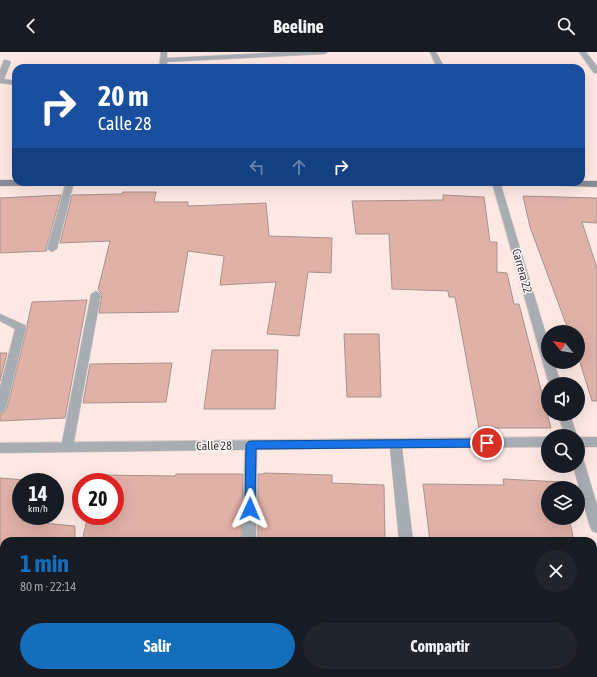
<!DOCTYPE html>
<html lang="es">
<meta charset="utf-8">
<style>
:root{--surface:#171b24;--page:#20242c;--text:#f1f3f6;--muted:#9ea1a6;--accent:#156ebb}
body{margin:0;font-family:"Asap Condensed",sans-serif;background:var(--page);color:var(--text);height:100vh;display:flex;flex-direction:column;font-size:15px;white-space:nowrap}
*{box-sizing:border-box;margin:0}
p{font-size:13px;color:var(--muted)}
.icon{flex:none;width:22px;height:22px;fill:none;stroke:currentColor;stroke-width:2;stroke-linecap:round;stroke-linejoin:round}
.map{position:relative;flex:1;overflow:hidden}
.side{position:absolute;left:0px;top:485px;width:597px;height:140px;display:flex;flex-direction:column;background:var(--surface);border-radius:12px 12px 0 0;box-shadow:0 4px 16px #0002}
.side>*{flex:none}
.banner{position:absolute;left:12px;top:12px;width:573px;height:122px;border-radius:12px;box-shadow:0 4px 16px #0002;background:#1a4fa0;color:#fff;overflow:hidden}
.needle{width:26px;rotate:300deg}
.fabs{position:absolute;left:541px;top:273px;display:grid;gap:8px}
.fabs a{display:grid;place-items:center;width:44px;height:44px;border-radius:50%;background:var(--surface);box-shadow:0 4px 16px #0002;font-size:20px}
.speed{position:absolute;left:12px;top:421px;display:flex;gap:8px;font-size:20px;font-weight:700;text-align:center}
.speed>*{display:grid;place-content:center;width:52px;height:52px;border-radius:50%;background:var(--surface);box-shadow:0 4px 16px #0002;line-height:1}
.speed small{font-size:10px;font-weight:400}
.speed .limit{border:6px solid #d22;background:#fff;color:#111}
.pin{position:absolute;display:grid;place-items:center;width:34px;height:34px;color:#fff;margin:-17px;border:2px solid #fff;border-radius:50%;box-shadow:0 1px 4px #0007}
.me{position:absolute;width:44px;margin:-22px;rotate:1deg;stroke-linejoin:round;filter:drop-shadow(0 0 3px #0008)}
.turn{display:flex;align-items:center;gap:14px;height:84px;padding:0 20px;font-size:18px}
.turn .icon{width:52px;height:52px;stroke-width:2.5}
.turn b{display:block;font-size:28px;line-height:34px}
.lanes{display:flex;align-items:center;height:38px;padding:0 20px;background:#0003;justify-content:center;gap:20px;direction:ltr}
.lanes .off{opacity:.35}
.round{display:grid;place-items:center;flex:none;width:42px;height:42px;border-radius:21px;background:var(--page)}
.overview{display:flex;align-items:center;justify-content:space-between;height:68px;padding:0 20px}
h1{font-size:24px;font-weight:700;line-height:30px;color:var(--accent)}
.cta{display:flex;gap:8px;margin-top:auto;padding:8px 20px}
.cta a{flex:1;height:46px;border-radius:24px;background:var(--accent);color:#fff;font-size:16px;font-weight:700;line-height:46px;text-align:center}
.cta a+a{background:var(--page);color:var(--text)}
header{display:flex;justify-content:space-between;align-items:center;height:52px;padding:0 20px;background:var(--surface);font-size:18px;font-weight:700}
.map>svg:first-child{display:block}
.building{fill:#e0b1a7;stroke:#a6938f}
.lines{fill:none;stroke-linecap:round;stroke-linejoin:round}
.service-casing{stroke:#d6c4c0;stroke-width:1}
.minor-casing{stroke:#d6c4c0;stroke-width:1}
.tertiary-casing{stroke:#d6c4c0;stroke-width:1}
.secondary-casing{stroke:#d6c4c0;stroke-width:1}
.service{fill:#a7adb3;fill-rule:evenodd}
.minor{fill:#a7adb3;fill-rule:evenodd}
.tertiary{fill:#a7adb3;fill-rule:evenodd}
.secondary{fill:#868d96;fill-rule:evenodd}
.route{fill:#1a73e8;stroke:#114b97}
.labels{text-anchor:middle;stroke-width:3;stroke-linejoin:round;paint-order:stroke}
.street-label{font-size:12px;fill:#3c3432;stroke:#fef9f9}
</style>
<header><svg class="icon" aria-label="back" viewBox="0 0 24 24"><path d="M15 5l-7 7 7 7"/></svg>Beeline<svg class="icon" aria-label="search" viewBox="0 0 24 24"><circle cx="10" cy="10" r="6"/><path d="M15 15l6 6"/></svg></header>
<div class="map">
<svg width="597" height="625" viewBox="0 0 597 625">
<rect width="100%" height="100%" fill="#fde8e4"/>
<g class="building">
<path d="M123 140H156L154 150H188V154L266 151 269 184 332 186 331 221 308 220 299 284 267 282 276 230 220 233 224 204 188 199 178 260 99 261 102 242 98 238 110 189 60 191 72 143 122 142Z"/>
<path d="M61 143 46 197 47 199 0 201V146Z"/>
<path d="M443 143 484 145 490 190H497V220L507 221 514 252H519L551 376H479L455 245H449L448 239 392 237 389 182H356L352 149 443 148Z"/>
<path d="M523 144 597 146V171L582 170 597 216V349H592L578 304V280H569L530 175Z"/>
<path d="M87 248 65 366 0 369V361L4 360 7 356 27 276V273L32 250Z"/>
<path d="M344 282H379L381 345H347Z"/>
<path d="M212 298H278L275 357H204Z"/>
<path d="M0 301H7L0 329Z"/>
<path d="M172 311 166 350 83 351 90 312Z"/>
<path d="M264 421 332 423V431L384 433 385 489H258V422H263Z"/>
<path d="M176 422H243L241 489H82L88 464H115V430H97L99 423 175 424Z"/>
<path d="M0 426 37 429 21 430V464H24L22 469 75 474V489H4V517L2 522H0Z"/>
<path d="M503 427 562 430 563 436H548V466H569L574 489H430L423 432 504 433Z"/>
</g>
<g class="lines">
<defs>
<g id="service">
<path d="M4 8H7L11 10 4 27 16 29V33L0 31V18Z"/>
<path d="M66 130H74L57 197 52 200 47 197Z"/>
<path d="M96 239 101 242 73 395 71 398 67 400 63 398 61 395 91 242Z"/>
<path d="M0 262 25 273 26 276 6 356 4 359 0 360V335L15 277 0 269Z"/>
<path d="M251 388 255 390 257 393 256 489H242L245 393 247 390Z"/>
</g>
<g id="minor">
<path d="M161 0H167V6L283 0H328L325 2 167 10V16H159Z"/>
<path d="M579 0H586L597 14V21H594Z"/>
<path d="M548 385V395L402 396 413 489H399L390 396 0 401V391Z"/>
<rect x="578" y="385" width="19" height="10"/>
</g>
<g id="tertiary">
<path d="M430 0H436L445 16H437Z"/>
<path d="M492 130H500L548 289V310H554L561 332H549Z"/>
<path d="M558 362H570L577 384H565Z"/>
<path d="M578 404 582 406 584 409 597 453V481L592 479 590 475 573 414H578Z"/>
</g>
<g id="secondary">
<path d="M0 128H16V130H94L90 133 0 134Z"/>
<path d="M581 129H597V135L540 133 536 130Z"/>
</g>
</defs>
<use href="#service" class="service-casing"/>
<use href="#minor" class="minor-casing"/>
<use href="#tertiary" class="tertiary-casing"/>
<use href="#secondary" class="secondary-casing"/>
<use href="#service" class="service"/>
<use href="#minor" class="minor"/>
<use href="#tertiary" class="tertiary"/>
<use href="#secondary" class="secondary"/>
</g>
<path class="route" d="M487 387 491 388 492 391 491 394 487 395 256 397 255 457 254 460 250 461 246 460 245 457 246 393 248 390 251 389Z"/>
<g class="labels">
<g class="street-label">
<text transform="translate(522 219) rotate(74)" y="4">Carrera 22</text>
<text transform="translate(214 394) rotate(-1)" y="4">Calle 28</text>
</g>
</g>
</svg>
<div class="fabs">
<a><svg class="needle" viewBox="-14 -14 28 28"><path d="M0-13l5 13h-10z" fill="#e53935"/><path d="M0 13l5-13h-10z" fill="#9ea1a6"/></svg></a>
<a><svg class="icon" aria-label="sound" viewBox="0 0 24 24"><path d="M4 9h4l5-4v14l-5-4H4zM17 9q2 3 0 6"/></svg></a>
<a><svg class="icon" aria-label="search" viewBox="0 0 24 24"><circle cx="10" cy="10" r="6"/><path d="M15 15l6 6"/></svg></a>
<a><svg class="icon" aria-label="layers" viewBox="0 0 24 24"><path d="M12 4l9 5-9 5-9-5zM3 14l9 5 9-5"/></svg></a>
</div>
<div class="speed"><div>14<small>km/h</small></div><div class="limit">20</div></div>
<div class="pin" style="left:487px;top:391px;background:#d93025"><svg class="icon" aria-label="arrive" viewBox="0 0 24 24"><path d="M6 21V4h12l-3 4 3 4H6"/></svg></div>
<svg class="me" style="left:250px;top:457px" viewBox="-20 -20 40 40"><path d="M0-17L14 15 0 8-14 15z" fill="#1a73e8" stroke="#fff" stroke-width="4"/></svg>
<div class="banner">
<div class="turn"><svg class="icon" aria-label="right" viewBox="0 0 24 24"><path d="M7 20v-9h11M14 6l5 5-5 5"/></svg><div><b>20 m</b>Calle 28</div></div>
<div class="lanes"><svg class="icon off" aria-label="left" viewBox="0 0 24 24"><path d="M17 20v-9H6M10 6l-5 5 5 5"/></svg><svg class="icon off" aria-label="ahead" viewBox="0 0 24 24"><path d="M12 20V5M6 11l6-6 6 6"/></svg><svg class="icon" aria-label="right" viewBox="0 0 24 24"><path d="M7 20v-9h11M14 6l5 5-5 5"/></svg></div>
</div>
<section class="side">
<div class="overview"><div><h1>1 min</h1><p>80 m · 22:14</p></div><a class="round"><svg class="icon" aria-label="close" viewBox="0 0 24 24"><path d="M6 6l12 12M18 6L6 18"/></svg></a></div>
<div class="cta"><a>Salir</a><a>Compartir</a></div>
</section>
</div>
